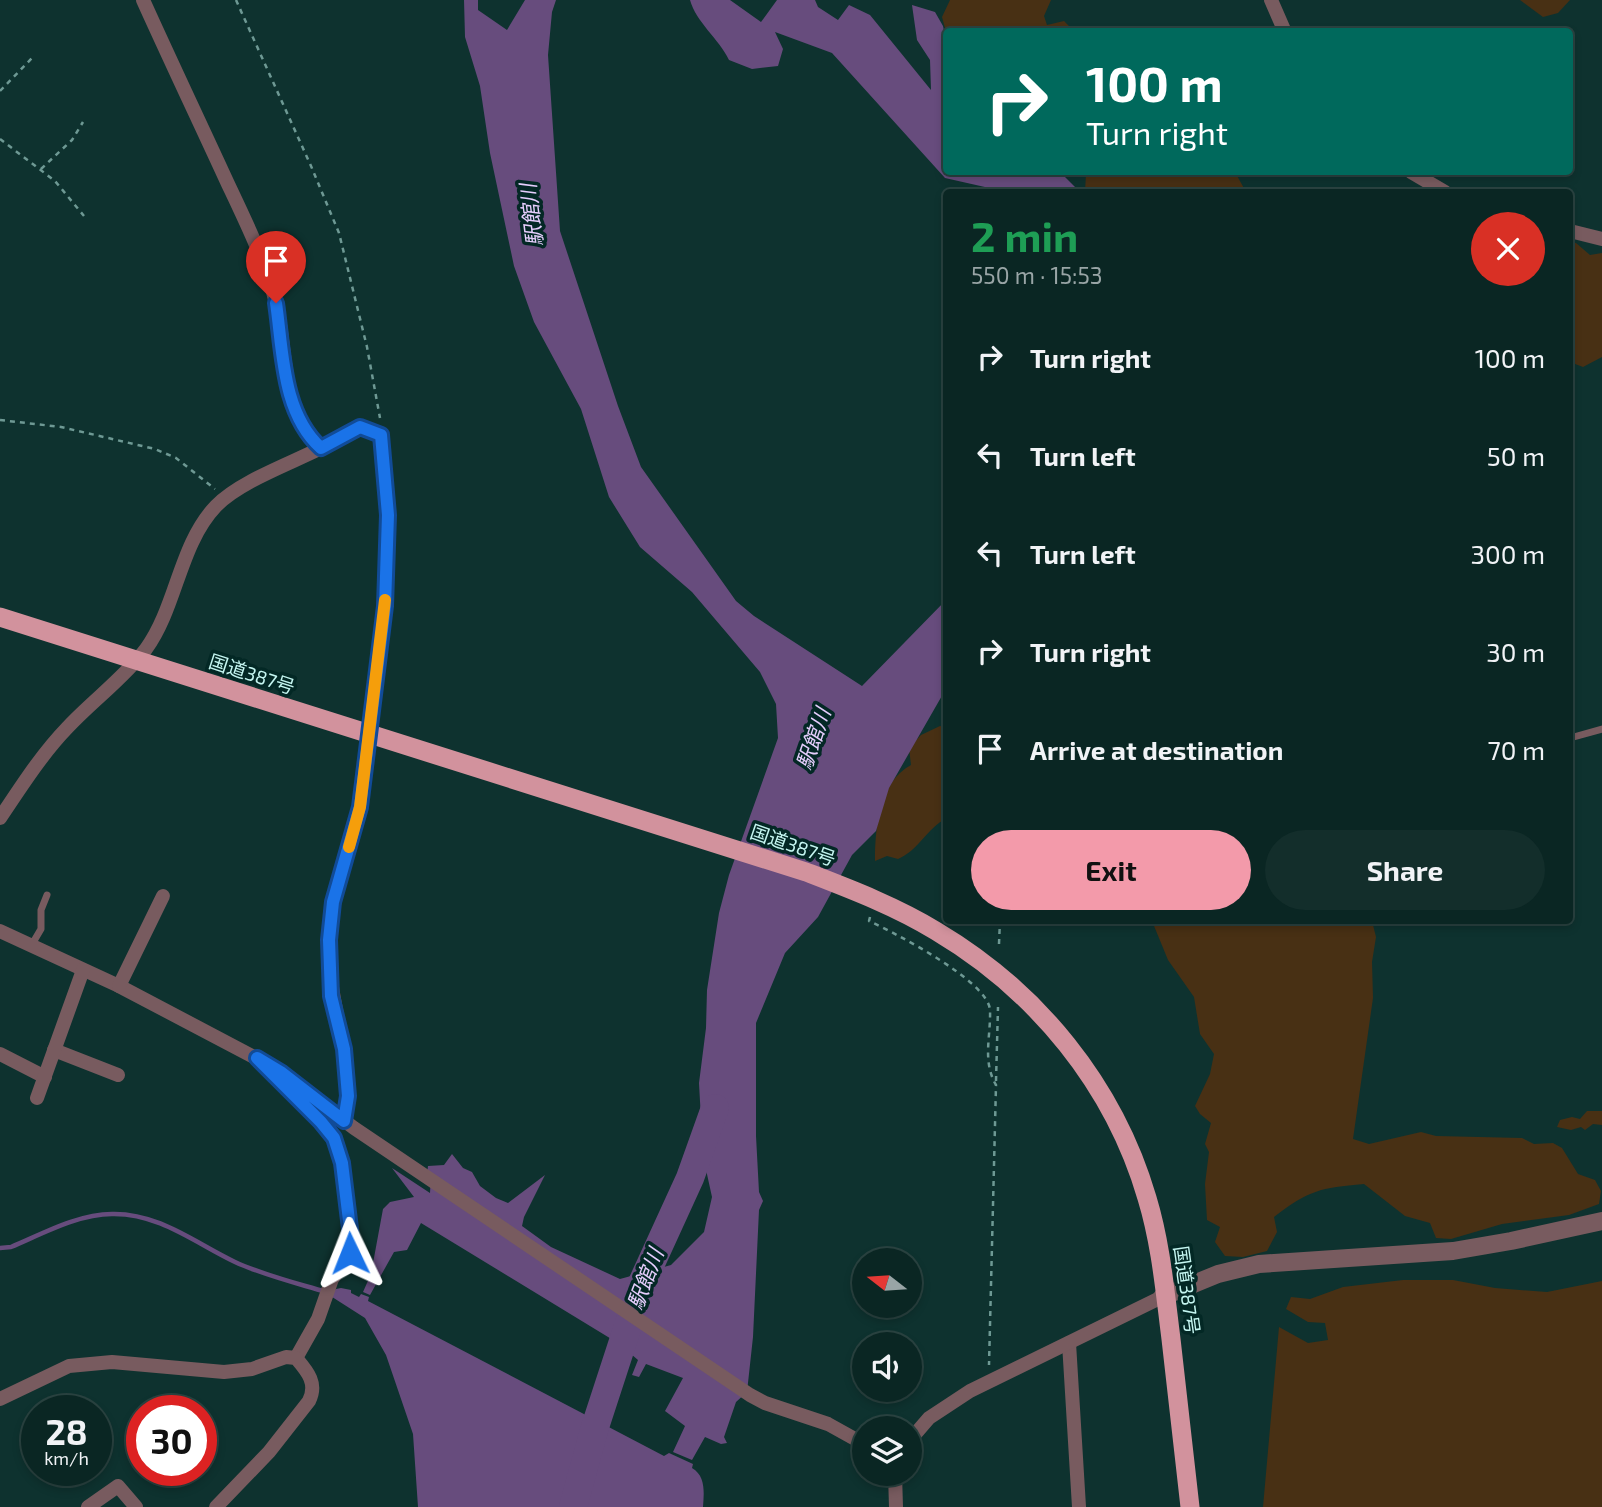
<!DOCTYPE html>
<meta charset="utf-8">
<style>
:root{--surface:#0a2623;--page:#132e2b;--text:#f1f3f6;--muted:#99a5a6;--line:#2a4341;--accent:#f39aaa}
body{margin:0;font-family:"Exo 2","Noto Sans JP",sans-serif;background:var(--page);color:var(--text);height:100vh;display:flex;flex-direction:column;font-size:26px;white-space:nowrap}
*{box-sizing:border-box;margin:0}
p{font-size:23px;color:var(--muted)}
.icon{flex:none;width:38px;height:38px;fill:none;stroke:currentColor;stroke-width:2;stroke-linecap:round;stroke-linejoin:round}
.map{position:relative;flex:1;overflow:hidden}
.details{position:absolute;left:943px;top:189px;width:630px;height:735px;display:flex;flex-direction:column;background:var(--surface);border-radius:7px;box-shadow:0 4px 10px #0003,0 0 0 2px var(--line)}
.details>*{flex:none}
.guide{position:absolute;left:943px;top:28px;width:630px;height:147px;border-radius:7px;box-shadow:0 4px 10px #0003,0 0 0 2px var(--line);background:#00695c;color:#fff;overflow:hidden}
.needle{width:46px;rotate:287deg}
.tools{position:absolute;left:852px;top:1248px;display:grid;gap:14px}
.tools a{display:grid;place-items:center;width:70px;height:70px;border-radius:50%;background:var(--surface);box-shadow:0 4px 10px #0003,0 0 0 2px var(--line);font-size:35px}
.speed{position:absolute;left:21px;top:1395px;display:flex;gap:14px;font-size:35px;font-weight:700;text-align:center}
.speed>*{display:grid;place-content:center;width:91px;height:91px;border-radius:50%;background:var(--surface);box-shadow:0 4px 10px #0003,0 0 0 2px var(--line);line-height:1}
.speed small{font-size:18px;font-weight:400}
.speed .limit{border:10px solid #d22;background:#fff;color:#111}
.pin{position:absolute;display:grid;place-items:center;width:60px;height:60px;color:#fff;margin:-72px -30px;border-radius:50% 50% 50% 0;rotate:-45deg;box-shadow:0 0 7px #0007}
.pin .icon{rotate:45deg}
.me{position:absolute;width:77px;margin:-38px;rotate:358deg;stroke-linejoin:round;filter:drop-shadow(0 0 5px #0008)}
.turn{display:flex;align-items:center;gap:24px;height:147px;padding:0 28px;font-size:32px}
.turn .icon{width:91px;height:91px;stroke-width:2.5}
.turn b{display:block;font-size:49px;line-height:60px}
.round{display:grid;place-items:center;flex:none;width:74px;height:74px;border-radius:37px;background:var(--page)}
.summary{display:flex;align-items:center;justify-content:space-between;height:119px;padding:0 28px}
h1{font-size:42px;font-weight:700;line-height:52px;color:#1e9e55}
.cta{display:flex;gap:14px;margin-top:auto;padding:14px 28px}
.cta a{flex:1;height:80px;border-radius:42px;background:var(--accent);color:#111;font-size:28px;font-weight:700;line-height:80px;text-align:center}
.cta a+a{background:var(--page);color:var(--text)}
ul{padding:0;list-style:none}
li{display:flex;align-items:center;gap:21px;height:98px;padding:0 28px}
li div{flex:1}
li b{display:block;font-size:26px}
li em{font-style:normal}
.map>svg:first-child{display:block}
.green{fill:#483014}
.water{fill:#674c7d}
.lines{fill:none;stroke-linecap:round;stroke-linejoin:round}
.stream{stroke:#674c7d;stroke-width:4.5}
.river{stroke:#674c7d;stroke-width:28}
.path{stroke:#6e9994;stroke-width:2.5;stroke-dasharray:5 5;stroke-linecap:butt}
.service{stroke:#785b5f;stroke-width:7}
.minor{stroke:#785b5f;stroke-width:14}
.tertiary{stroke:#785b5f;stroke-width:18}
.trunk{stroke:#d2929d;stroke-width:19}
.route-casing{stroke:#114b97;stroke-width:18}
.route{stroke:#1a73e8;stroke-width:12}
.slow{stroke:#f59e0b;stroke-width:12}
.labels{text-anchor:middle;stroke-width:7;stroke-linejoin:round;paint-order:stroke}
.street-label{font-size:19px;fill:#c5f6f1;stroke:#032825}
.water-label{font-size:21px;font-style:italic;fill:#e6cefd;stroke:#032825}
</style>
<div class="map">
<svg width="1602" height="1507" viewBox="0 0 1602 1507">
<rect width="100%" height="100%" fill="#0e322f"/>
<g class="green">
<path d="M950 0H1051L1044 16 1047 25 1064 21 1074 31 947 32V35L942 17Z"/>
<path d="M1520 0H1570L1558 13 1543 17Z"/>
<path d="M1068 172H1168L1185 176H1198L1208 172H1235L1246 192H1085L1086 174Z"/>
<path d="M1570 242 1576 243 1590 255 1602 253V357L1583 367 1570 362Z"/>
<path d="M940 726 947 728V818C927 828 918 851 898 859L887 856 875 861C875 828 879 782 911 765L909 748 921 735Z"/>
<path d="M1152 921H1372L1376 937 1372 962 1373 998 1353 1139 1369 1144 1421 1132 1436 1136 1522 1138 1534 1144 1553 1143 1562 1148 1578 1174 1595 1180 1601 1191 1599 1204 1569 1215 1502 1224 1451 1239 1436 1238 1430 1223 1405 1216 1364 1184C1320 1188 1309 1190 1274 1217L1277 1232 1267 1251 1243 1257 1225 1256 1215 1242 1220 1227 1207 1220 1205 1184 1209 1152 1205 1144 1211 1123 1200 1114 1195 1106 1210 1074 1214 1054 1200 1034 1194 997 1168 960Z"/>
<path d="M1587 1111H1602V1125L1593 1124 1585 1130 1581 1127 1571 1130 1557 1127 1560 1120 1572 1117 1580 1119Z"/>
<path d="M1403 1280H1453L1495 1288 1547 1292 1602 1281V1507H1263L1279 1327 1308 1343 1328 1340 1325 1323 1308 1322 1286 1309 1291 1297 1310 1299 1343 1287Z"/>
</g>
<g class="water">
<path d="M464 0H478V10L507 30 525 0H556L552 12 548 55 560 231 618 406 641 467 736 601 754 616 862 686 947 599V687L889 788 876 831 852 855 818 917 785 953 756 1023V1136L759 1192 763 1201 759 1210 753 1337 747 1392 736 1402 724 1437 727 1443 721 1444 705 1437 692 1460 673 1452 685 1426 665 1411 683 1378 646 1364 639 1377 632 1375 638 1360 631 1354V1351L421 1223 407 1250 394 1252 370 1295 363 1292 371 1274 383 1209 390 1202 414 1197 392 1168 430 1193 431 1175 427 1174 428 1166 444 1165 452 1154 463 1168 472 1172 480 1186 496 1198 508 1203 545 1175 524 1217 522 1226 551 1247 620 1279 671 1265 704 1232 712 1197 703 1156 699 1083 706 1028 707 990 719 913 729 875 778 738 776 704 760 672 692 592 640 547 609 497 581 409 534 322 514 266 490 153 480 86 465 37Z"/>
<path d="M690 0H730L761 22 777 0H815L818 7 838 20 849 5 870 15 931 90 930 60 917 40 912 5 935 12 943 26 947 45V172H1060L1076 188V192H1007L945 178 832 53 775 32 783 49 778 66 752 69 729 60C719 39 696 22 690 0Z"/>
<path d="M341 1288 351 1290V1293L359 1297 361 1294 369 1297 368 1301 664 1456 669 1453 693 1464 692 1468C706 1476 704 1493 703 1507H418L413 1434 386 1355 365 1318 329 1295 336 1289Z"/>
</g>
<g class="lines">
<path class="stream" d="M0 1248 11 1247C42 1234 78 1214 112 1214 159 1213 195 1243 235 1262 263 1275 296 1283 326 1292"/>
<path class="river" d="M573 1507 595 1427 642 1283 690 1178 715 1108"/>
<g class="path">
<path d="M236 0 311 166 339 233 367 347 380 418"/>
<path d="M0 91 33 57"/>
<path d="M0 139 55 181 84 216"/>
<path d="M41 169 72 140 83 122"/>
<path d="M0 420 61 427 155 449 176 458 215 489"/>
<path d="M870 917 869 921C895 933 988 981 990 1010 991 1036 982 1061 996 1085L989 1365"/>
<path d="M999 944 1000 920"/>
<path d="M996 1081 998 1007"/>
</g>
<g class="service">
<path d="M1570 738 1602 729"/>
<path d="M31 946 41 929V910L47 895"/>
</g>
<g class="minor">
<path d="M143 0C171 62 200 123 228 184 246 222 266 263 276 303 288 353 280 411 321 448"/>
<path d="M1271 0 1285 32"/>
<path d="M1411 172 1445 192"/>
<path d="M1570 231 1602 239"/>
<path d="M0 818C21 787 41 755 67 728 92 701 124 678 146 649 177 606 179 545 216 506 239 482 289 464 319 449 344 437 352 419 381 435 393 539 384 633 368 736 365 760 364 785 359 809 351 853 332 893 329 938 325 1000 357 1059 344 1121"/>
<path d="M0 931 119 986 273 1067 354 1128 750 1395 765 1403 828 1424 864 1444"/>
<path d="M119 986 163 896"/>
<path d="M54 1050 118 1075"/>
<path d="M0 1054 45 1077"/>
<path d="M276 1077 321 1122 334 1138 342 1163 351 1237 348 1258 332 1279 318 1319 296 1358"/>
<path d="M37 1098 83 970"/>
<path d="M1069 1343 1079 1507"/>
<path d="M0 1399 69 1366 112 1362 224 1372 252 1369 286 1357 296 1358C307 1371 318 1383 309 1401L269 1452 216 1507"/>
<path d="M910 1440 929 1418 970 1391 1162 1297"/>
<path d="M895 1474 896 1507"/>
<path d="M88 1507 118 1486 136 1507"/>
</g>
<path class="tertiary" d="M1162 1297 1218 1274 1259 1264 1453 1251 1511 1241 1602 1221"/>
<path class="trunk" d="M0 617 806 872C850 889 895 906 936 931 1037 991 1114 1085 1147 1198 1161 1244 1165 1292 1171 1339 1177 1395 1184 1451 1190 1507"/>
</g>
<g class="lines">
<defs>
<path id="route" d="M276 303C283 351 282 413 321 448L360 427 381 435 388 515 385 606 360 807 333 902 329 940 331 996 344 1049 348 1096 344 1121 282 1073 257 1058 321 1122 334 1138 342 1163 351 1237 350 1253"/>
</defs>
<use href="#route" class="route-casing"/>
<use href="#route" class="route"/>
<path class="slow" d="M349 847 360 807 385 600"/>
</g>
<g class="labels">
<g class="street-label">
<text transform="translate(252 674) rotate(18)" y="7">国道387号</text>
<text transform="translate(793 845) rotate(19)" y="7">国道387号</text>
<text transform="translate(1187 1290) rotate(82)" y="7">国道387号</text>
</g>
<g class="water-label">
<text transform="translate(532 215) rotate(-97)" y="7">駅館川</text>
<text transform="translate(814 739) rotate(-71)" y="7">駅館川</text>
<text transform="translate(646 1279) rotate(-69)" y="7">駅館川</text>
</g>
</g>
</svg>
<div class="tools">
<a><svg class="needle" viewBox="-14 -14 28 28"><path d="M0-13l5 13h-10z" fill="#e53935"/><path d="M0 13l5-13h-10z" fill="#99a5a6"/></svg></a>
<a><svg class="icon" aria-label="sound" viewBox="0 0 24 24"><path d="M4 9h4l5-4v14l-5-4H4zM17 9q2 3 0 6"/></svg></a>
<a><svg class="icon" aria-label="layers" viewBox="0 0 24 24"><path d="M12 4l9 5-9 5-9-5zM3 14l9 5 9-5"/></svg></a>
</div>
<div class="speed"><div>28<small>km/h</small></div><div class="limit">30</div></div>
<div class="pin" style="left:276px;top:303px;background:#d93025"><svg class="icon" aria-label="arrive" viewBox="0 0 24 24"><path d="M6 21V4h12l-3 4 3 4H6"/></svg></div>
<svg class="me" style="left:350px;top:1253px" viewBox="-20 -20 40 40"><path d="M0-17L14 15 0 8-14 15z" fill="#1a73e8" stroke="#fff" stroke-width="4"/></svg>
<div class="guide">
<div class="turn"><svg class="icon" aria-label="right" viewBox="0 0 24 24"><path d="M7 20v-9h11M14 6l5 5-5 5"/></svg><div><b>100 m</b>Turn right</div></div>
</div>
<section class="details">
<div class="summary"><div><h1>2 min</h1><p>550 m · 15:53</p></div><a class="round" style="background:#d93025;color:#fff"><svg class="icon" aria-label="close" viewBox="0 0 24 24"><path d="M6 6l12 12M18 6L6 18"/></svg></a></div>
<ul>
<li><svg class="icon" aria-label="right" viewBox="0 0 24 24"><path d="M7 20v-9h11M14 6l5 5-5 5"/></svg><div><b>Turn right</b></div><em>100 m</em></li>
<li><svg class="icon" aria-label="left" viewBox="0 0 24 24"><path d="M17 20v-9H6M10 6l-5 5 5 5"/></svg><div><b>Turn left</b></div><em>50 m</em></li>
<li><svg class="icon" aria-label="left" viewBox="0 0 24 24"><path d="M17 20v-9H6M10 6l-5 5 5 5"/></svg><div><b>Turn left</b></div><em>300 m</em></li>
<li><svg class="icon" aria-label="right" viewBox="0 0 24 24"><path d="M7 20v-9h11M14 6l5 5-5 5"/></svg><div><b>Turn right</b></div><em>30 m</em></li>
<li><svg class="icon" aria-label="arrive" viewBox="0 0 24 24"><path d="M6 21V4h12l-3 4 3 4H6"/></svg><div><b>Arrive at destination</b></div><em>70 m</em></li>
</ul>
<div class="cta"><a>Exit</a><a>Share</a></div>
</section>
</div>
